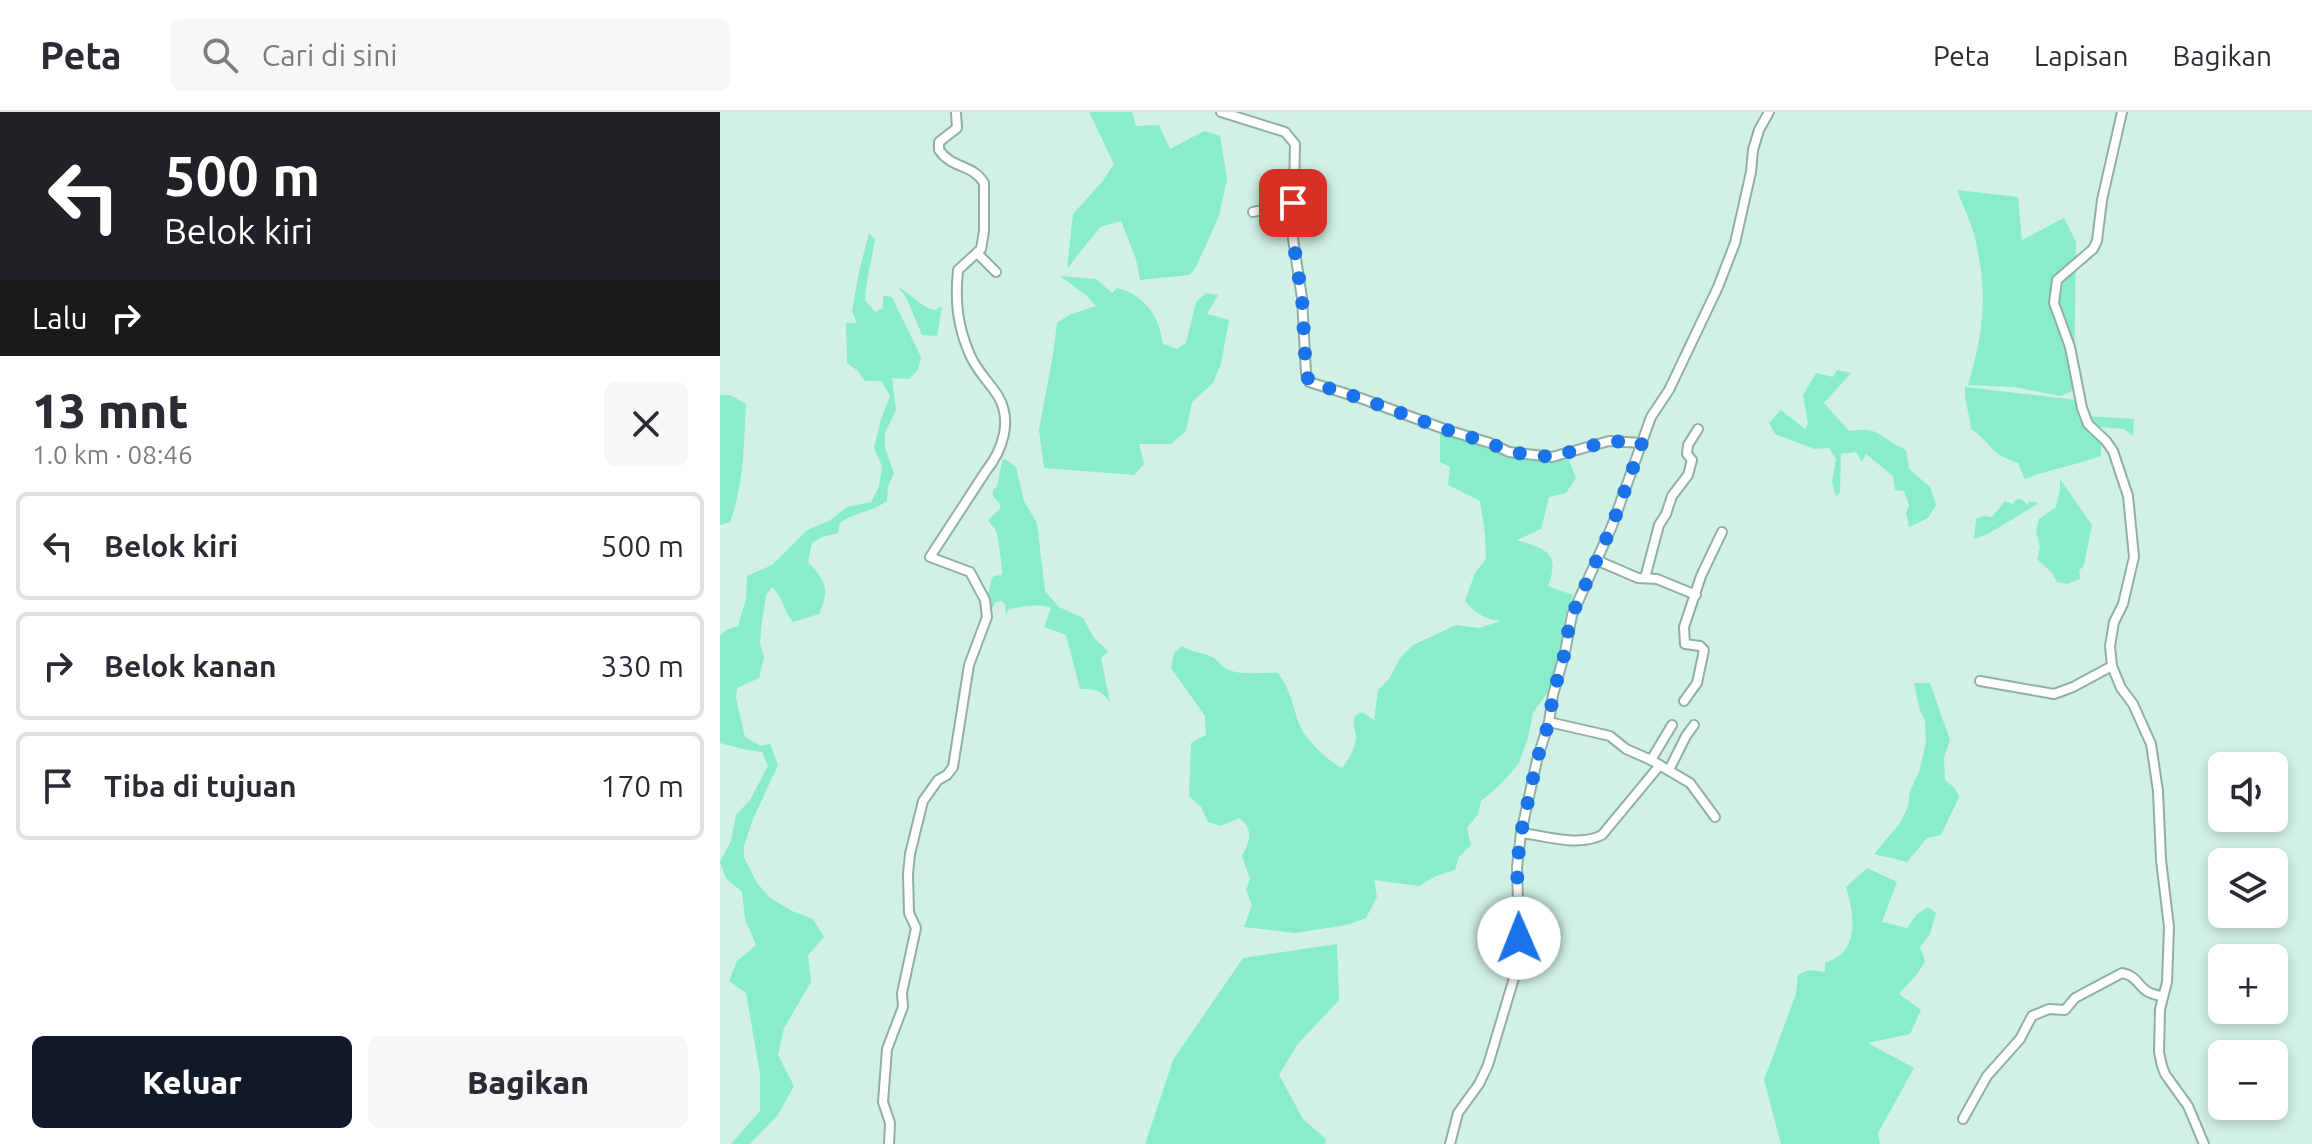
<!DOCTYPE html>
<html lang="id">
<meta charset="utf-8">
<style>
:root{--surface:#fff;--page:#f7f7f7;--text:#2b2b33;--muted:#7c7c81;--line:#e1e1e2;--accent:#111827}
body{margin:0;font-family:Ubuntu,sans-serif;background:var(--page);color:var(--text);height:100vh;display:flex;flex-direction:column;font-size:30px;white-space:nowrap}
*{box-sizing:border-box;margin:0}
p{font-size:26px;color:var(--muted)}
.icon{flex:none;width:44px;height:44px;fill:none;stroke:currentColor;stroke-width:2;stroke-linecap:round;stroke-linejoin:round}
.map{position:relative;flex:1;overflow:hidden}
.drawer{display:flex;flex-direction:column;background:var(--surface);width:720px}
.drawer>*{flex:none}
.guide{background:#202124;color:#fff;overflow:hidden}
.controls{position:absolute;left:1488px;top:640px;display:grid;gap:16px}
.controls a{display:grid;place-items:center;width:80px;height:80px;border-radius:12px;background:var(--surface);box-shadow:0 4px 12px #0003;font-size:40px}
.pin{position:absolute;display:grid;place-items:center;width:68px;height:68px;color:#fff;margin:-34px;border-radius:16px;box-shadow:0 4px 12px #0006}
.me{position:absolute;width:88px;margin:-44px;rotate:359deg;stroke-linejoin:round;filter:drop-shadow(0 0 6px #0008)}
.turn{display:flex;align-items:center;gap:28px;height:168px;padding:0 32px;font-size:36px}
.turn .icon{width:104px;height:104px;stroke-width:2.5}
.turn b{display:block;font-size:56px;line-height:68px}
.then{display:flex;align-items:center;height:76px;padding:0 32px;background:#0003;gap:16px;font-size:30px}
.round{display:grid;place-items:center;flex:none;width:84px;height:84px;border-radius:12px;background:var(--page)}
.head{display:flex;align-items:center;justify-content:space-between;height:136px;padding:0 32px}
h1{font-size:48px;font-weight:800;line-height:60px}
.cta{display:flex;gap:16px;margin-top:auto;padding:16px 32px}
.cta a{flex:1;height:92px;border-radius:12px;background:var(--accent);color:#fff;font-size:32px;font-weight:800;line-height:92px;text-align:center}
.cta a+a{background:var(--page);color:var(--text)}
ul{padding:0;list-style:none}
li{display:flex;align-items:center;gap:24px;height:108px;margin:0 16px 12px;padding:0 16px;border:4px solid var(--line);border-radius:12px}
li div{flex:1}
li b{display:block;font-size:30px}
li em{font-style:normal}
header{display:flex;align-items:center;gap:48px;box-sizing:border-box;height:112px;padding:0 40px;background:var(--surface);border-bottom:2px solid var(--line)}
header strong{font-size:38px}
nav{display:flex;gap:44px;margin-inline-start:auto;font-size:28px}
.search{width:560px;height:72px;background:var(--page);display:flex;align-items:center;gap:20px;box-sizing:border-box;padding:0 28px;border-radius:12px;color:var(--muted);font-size:30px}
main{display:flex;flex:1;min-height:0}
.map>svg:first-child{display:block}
.green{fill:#89edca}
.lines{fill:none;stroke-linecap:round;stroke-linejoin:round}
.street-casing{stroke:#91b0a3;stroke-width:12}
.street{stroke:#fff;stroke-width:8}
.route{stroke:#1a73e8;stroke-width:14;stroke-dasharray:0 25.2}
</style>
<header>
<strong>Peta</strong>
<div class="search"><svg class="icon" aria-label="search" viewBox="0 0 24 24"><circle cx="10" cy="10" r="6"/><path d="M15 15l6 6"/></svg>Cari di sini</div>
<nav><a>Peta</a><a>Lapisan</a><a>Bagikan</a></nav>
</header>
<main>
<section class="drawer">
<div class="guide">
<div class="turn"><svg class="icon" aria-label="left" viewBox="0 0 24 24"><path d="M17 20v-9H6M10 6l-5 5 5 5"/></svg><div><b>500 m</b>Belok kiri</div></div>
<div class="then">Lalu<svg class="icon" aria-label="right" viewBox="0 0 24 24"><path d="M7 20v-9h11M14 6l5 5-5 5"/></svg></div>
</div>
<div class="head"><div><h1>13 mnt</h1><p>1.0 km · 08:46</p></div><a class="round"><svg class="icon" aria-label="close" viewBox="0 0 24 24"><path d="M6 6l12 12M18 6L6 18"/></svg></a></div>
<ul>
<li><svg class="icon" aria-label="left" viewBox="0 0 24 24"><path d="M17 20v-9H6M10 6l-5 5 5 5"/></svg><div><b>Belok kiri</b></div><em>500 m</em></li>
<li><svg class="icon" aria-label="right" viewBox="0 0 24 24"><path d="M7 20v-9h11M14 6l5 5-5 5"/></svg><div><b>Belok kanan</b></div><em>330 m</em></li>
<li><svg class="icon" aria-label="arrive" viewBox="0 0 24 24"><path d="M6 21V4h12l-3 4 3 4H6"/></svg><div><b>Tiba di tujuan</b></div><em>170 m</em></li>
</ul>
<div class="cta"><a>Keluar</a><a>Bagikan</a></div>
</section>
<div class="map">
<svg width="1592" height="1032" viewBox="0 0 1592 1032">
<rect width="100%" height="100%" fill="#d1f1e4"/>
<g class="green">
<path d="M369 0H412L416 14 439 13 450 37 484 19 500 24 507 67 499 104 475 157 469 163 420 168 416 147 401 109 380 115 347 157 353 102 382 70 394 52Z"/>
<path d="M1237 78 1298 85 1302 128 1344 106 1356 130 1354 278 1341 284 1294 275 1248 273C1263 224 1268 181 1256 131 1253 113 1243 95 1237 78Z"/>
<path d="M149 121 155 128C152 148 146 167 145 188L155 200 163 196V184L172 185 201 245 198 258 189 267 172 266 176 298 165 321V336L174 361 168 375 167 389C152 400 135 400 120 411L118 421 102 425 92 431 88 450C106 469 110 478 99 502L73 510C63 498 63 485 52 475L46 483 42 510 40 531 44 545 39 566 17 576 16 586 25 625 41 634 50 632 58 653 33 707 24 734V745L37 771 50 786 72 799 93 807 104 825 88 843 91 870 64 916 58 943 74 974 58 1003 30 1032H11L40 999V962L26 881 9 869 17 849 36 833 25 807 22 780 6 766 0 750 11 729 16 703 30 688 48 654 42 640 22 637 0 631V523L6 518 18 514 26 487 27 464 52 453 87 418 109 409 127 395 151 390 159 375 162 354 154 336 161 307 170 284 161 269H145L138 259 127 251 126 211H137L132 199 139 160Z"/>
<path d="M340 164 376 167 392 181 397 176C425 183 439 204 443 232L457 237 466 231 476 190 486 181 498 183 487 202 509 208 501 252 493 271 472 290 466 319 451 332H419L424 352 414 363 324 356 319 318 333 242 337 211 349 203 376 194 367 184Z"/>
<path d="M178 175C191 181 201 196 216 198L219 195H222L217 224 202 223 186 185Z"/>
<path d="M1117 258 1131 261 1104 291 1129 319C1161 314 1159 326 1186 338L1189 357 1210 375 1216 393 1208 406 1189 415 1186 401 1189 393 1184 379 1175 378 1173 364 1146 342 1142 350 1136 340 1121 342 1120 380 1116 385 1112 370 1116 347 1109 336 1095 337 1055 322 1049 311 1061 298 1085 317 1088 312 1083 283 1096 261 1113 265Z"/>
<path d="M1245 275 1365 289 1367 304 1414 307 1413 324 1404 317 1381 315V344C1356 353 1330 357 1305 367L1298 351C1291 348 1284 346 1278 342 1268 334 1262 323 1251 317 1250 302 1244 291 1245 275Z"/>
<path d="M0 283H10L26 292C24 331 24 373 10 410L0 413Z"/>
<path d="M720 321 804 346 849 348 856 366 846 381 829 385 821 417 797 428C825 437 841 440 828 474L853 483 845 505 836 568 813 601 808 626 799 651 782 671 761 689 758 702 747 716 751 733 739 745 735 758 716 764 699 774 654 768 657 785 646 806 627 813 575 821 524 815 532 793 526 778 530 767 522 744C530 730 534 716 519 706L501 714 488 710 481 695 469 684 471 631 486 623 485 604 451 556 454 541 462 534C472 541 483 540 492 545 498 548 501 554 507 557 521 564 542 560 558 561 570 577 572 591 578 609 584 627 606 647 622 656 629 647 636 636 636 624 635 616 632 613 635 604L642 600 654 608 658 578 669 567 680 546 693 533 736 513 759 516 781 509C767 508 754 501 745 489L755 461 766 447 765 421 760 389 728 373 730 355 720 350Z"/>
<path d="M285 347 296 355 304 389 317 411 325 479 339 495 363 506 374 526 388 539 381 546 390 590C381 578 375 577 360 577L346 523 324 515 331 496C319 491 302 495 289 497L286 503 285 492 281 489 275 490 273 496 269 493 268 482 272 466 274 464 282 463C283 459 278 422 276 419 274 415 270 412 268 408L280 397V392L273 384V378L277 374 282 349Z"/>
<path d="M1340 367 1372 413 1364 453 1359 459 1360 467 1347 472 1337 470 1332 461 1317 447 1320 435 1316 419 1319 407 1336 395 1340 378Z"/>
<path d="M1301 387 1308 393 1309 389 1319 391 1268 422 1254 427 1256 407 1263 404 1272 405 1285 389 1293 392 1295 388Z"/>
<path d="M1194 571H1210L1230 628 1224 645 1225 668 1235 676 1239 685 1221 723 1207 726 1187 750 1154 742 1180 711 1188 695 1190 679 1199 660 1206 631 1205 608 1200 599Z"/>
<path d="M1147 756 1177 770 1162 810 1187 816 1197 802 1208 795 1216 801 1210 822 1200 835 1205 849 1198 861 1179 882 1201 898 1190 922 1148 931 1194 956 1158 1021 1160 1032H1061L1044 968 1076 882 1078 863 1089 858 1105 860V851C1141 840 1134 803 1126 775Z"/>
<path d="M617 832 619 888 577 933 559 963 583 1007 606 1027 605 1032H425L453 948 523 846Z"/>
</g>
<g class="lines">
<defs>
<g id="street">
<path d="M501 0 565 20 575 32 573 127 582 186 586 261 589 270 643 287 727 318 770 331 789 340 832 345 889 329 922 331"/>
<path d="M1402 0 1382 88 1377 129 1373 137 1337 168 1334 191 1350 235 1362 296 1368 312 1386 329 1393 339 1408 384 1414 445 1403 492 1394 510 1390 534 1392 554 1401 576 1413 592 1431 632 1438 679 1441 748 1449 815 1447 870 1440 897 1439 940 1442 954 1445 962 1468 994 1484 1032"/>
<path d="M533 100 573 91"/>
<path d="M257 141 276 160"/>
<path d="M876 448 918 466 937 467 976 483"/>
<path d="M925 466 939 413 946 402 952 384 968 363 972 348 967 342 968 333 978 317"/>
<path d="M1260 569 1334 582 1353 575 1392 554"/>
<path d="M964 589 977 571 984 538 980 534 965 532 964 515 981 464 1002 420"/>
<path d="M829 610 890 624 906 637 931 648 970 671 995 705"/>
<path d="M931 648 952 613"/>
<path d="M949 658 966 624 974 613"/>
<path d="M801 721C827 724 858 735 882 723L940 653"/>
<path d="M1243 1007 1267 964 1300 927 1312 904 1329 897 1345 898 1355 886 1402 861C1423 865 1415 881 1443 884"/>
<path d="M169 1032 170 1011 163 990 167 937 183 895 182 881 196 816 189 801 188 762 190 742 203 689 218 668 227 663 233 655 249 553 267 505 265 488 250 460 210 445 266 359C282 339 293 309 278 284 269 270 257 259 250 243 237 213 235 189 238 158L261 137 264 119V71C253 52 232 57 219 38V30L237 16 236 0"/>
<path d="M730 1032 738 1001 759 972 768 953 794 866 799 826 797 755 801 721 817 648 829 610 833 583 845 540 852 503 892 414 931 305 949 278 998 175 1015 131 1031 60 1033 38 1039 18 1049 0"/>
</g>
</defs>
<use href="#street" class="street-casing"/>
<use href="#street" class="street"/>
</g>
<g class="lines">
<path class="route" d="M573 91V127L582 186 586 261 589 270 643 287 727 318 770 331 789 340 832 345 889 329 922 331 892 414 852 503 848 520 845 540 833 583 829 610 817 648 801 721 797 755 799 826"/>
</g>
</svg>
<div class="controls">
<a><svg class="icon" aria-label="sound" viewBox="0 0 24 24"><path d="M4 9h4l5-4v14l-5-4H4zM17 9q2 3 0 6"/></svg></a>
<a><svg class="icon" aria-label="layers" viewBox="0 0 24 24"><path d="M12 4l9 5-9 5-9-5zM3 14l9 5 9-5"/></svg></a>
<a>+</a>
<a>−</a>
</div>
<div class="pin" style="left:573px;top:91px;background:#d93025"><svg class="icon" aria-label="arrive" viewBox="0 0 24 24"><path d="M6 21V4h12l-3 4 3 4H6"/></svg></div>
<svg class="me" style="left:799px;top:826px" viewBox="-20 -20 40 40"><circle r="19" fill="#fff"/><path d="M0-13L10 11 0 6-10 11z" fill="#1a73e8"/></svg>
</div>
</main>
